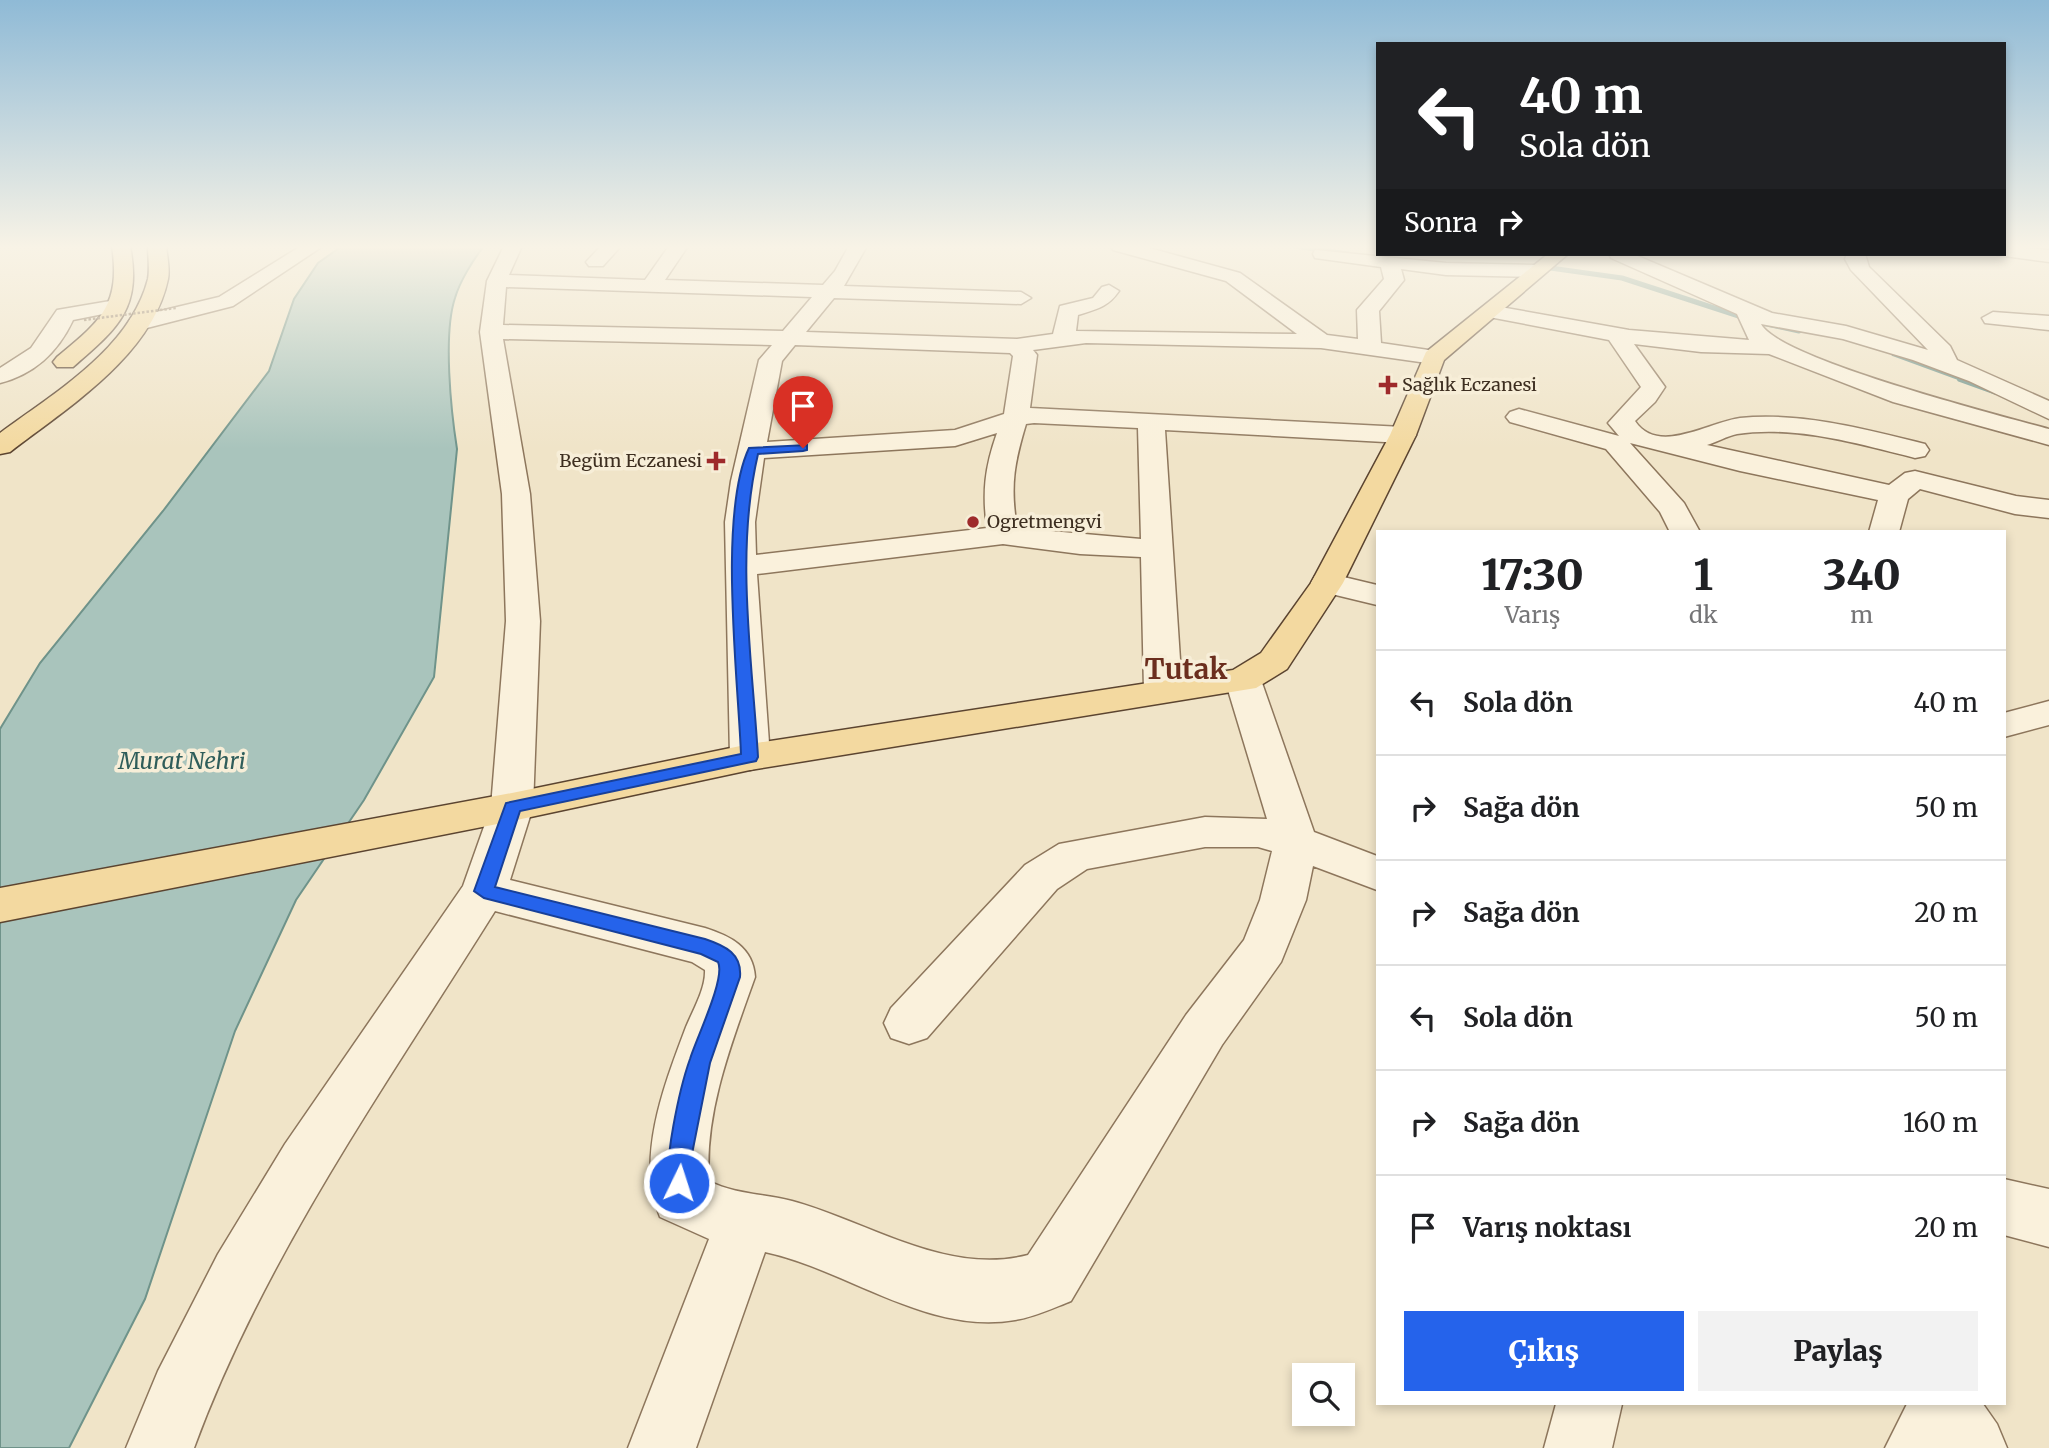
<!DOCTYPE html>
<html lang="tr">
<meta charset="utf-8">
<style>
:root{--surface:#fff;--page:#f2f2f2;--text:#202124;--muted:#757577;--line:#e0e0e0;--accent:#2563eb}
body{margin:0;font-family:Merriweather,serif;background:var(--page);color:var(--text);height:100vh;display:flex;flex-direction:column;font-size:26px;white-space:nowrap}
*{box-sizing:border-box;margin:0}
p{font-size:23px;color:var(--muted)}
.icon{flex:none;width:38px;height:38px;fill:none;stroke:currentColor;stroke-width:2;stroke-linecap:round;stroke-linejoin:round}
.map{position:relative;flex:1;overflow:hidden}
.drawer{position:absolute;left:1376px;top:530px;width:630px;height:875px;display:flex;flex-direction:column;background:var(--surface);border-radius:0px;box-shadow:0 4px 10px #0003}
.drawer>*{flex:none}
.banner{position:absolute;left:1376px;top:42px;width:630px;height:214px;border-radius:0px;box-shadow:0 4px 10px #0003;background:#202124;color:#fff;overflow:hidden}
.tools{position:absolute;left:1292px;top:1363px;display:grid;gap:14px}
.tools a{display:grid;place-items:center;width:63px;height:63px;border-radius:0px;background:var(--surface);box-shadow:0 4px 10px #0003;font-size:35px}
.pin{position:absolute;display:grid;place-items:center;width:60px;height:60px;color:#fff;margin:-72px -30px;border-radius:50% 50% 50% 0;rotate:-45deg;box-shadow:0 0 7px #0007}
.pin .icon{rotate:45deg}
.me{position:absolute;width:77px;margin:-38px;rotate:4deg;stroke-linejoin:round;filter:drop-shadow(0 0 5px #0008)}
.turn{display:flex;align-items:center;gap:24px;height:147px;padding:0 28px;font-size:32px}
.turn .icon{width:91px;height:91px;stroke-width:2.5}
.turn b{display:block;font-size:49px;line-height:60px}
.then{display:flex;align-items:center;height:66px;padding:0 28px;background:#0003;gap:14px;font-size:26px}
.eta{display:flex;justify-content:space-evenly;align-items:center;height:119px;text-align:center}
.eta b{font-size:42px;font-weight:800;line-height:49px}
.primary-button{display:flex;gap:14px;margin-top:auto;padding:14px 28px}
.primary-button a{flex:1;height:80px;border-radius:0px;background:var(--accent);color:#fff;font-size:28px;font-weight:800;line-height:80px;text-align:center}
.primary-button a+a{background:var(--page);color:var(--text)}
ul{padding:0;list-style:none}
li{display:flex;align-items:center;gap:21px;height:105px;padding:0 28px;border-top:2px solid var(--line)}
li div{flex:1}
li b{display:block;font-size:26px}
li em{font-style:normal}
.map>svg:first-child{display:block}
.water{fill:#a9c4bc;stroke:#6f938a;stroke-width:2}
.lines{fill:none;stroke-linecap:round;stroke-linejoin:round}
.stream-far1{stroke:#6f938a;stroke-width:5}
.stream{stroke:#6f938a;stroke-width:6}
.minor-casing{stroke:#8d765c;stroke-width:3}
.major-casing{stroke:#5b4430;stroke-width:3}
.minor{fill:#faf1dc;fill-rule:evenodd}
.major{fill:#f3d9a0;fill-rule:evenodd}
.path-bridge{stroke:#8d765c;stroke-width:2.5;stroke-dasharray:2.5 2;stroke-linecap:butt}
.route{fill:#2563eb;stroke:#184099;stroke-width:2}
.poi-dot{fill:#9e2a2b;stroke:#f7eed8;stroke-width:2.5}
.labels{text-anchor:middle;stroke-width:7;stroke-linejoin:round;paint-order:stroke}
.far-poi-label{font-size:18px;fill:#3d2e20;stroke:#f7eed8;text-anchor:start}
.water-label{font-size:23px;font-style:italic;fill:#2f5d5a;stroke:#f7eed8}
.district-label{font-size:28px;font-weight:bold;fill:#6b2e1e;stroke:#f7eed8}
</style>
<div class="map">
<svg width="2049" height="1448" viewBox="0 0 2049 1448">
<rect width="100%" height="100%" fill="#f0e4c8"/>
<path class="water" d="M342 246H484C473 260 460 281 455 298 443 334 451 411 457 449L434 677 364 800 296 900 235 1031 145 1299 69 1448H0V729L40 663 163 511 269 371 294 299 318 263Z"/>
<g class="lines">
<g class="stream-far1">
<path d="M1295 246 1348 254"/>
<path d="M1543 267 1622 278 1748 319"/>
<path d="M1762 323 1799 331"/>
<path d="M1894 354 1965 380"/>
</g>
<path class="stream" d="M1960 379 1996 392"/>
<defs>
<g id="minor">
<path d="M301 246H323L233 306 139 330 128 323 131 318 219 297Z"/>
<path d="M504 246H522L509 275 645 280 669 246H688L665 280 823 285 835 271 849 246H867L844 286 1021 292 1031 298 1021 304 834 298 806 332 1017 339 1053 334 1060 306 1093 298 1102 287 1109 285 1119 291C1108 307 1097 309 1078 315L1076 331 1297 334 1226 281 1113 250 1111 246H1142L1240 273 1327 335 1358 339 1357 310 1384 279 1381 267 1315 258 1313 254 1315 250 1446 263 1537 265 1547 271 1537 277 1446 275 1401 269 1404 280 1379 311 1381 343 1442 352 1446 357 1442 362 1434 364 1321 348 1086 343 1033 350 1037 355 1030 408 1403 427 1412 429 1416 435 1412 441 1403 443 1165 430 1182 690 1176 698 1163 701 1150 698 1144 690 1141 557 1080 554 1003 544 757 574 770 757 764 766 750 770 736 766 730 757 725 522 731 481 759 360 772 345 503 339 530 494 540 621 533 807 510 880 705 928C730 936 753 947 755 977 732 1042 704 1112 709 1181 733 1194 766 1194 792 1201 869 1222 946 1276 1028 1255L1186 1015 1244 940 1260 900 1272 851 1258 847H1205L1087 869 1057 889 927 1038 909 1044 891 1038 884 1023 891 1008 1025 865 1059 844 1205 817 1267 819 1225 680 1230 672 1243 669 1256 672 1261 680 1314 832 1377 856V890L1313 866 1306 900 1281 962 1222 1045 1071 1301C1053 1308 1035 1317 1015 1320 927 1335 848 1270 765 1252L696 1448H628L709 1239 660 1217C635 1158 665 1083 686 1027 693 1010 706 988 705 970L692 962 495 911C387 1084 265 1255 194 1448H126L158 1371 218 1254 285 1144 463 886 491 807 506 621 502 494 480 332 487 281ZM506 287 812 297 783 331 503 325ZM795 345 1010 353 1013 356 1004 414 955 430 767 442 782 361ZM1034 423 1138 428 1141 539 1017 528C1010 486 1014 464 1026 424ZM997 433C985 467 982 492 987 528L756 555 755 522 764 458 955 446Z"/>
<path d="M601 246H621L603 266H589L586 262Z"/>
<path d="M2004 246 2049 250V262L1997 255 2004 254Z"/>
<path d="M1609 254H1633L1772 313 1846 326 1928 350 1851 270 1845 259 1847 254H1865L1869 267 1950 346 1957 360 2049 401V419L1969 381 1913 360 1843 339 1761 324C1779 359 2002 416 2049 429V445L1893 402 1769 354 1701 352 1634 344 1665 387 1655 402 1635 421C1658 456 1709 422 1740 418 1801 412 1865 429 1925 444L1929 450 1925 456 1915 458C1859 444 1795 425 1737 434 1727 436 1717 442 1707 445L1889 485 1905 473 1915 471 2016 496 2049 500V518L2015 514 1920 489 1908 499 1899 532H1869L1878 500 1740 471 1630 443 1684 503 1700 532H1670L1660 512 1606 449 1510 422 1506 417 1510 412 1519 409 1619 436 1608 423 1641 387 1609 340 1489 317 1478 311 1489 305 1629 330 1749 340 1737 314 1611 258Z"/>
<path d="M116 300 123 302 127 306 123 310 73 320C58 352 35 374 0 383V368L31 348 57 310Z"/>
<path d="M1993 312 2049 316V330L1985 323 1982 318Z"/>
<path d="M1327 573 1377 585V605L1315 590 1311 583 1315 576Z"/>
<path d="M2049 701V725L2004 737V713Z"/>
<path d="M2004 1179 2049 1189V1247L2004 1235Z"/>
<path d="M1556 1404H1622L1612 1448H1544Z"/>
<path d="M1907 1404H1983L1997 1424 2007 1448H1885Z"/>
</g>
<g id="major">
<path d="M112 246H130C142 309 118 328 73 367H57L53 362 57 357C100 321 121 306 112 246Z"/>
<path d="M148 246H166C167 256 170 269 168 279 152 356 68 407 10 452L0 454V433C54 393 130 349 148 279 150 269 148 256 148 246Z"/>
<path d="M1548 254H1568L1444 360 1416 435 1343 583 1287 669 1256 688 750 770 512 821 0 922V888L512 793 750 744 1233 670 1261 653 1311 583 1390 435 1426 352Z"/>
</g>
</defs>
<use href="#minor" class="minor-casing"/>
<use href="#major" class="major-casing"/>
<use href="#minor" class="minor"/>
<use href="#major" class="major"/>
<path class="path-bridge" d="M84 320 176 308"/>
</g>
<linearGradient id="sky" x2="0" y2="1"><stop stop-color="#8fbad6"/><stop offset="0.55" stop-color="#f8f3e6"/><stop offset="1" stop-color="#f8f3e6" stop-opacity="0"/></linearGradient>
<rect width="2049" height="449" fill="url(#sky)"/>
<path class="route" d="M807 445V450L803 451 758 454C735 552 752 657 758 757L756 761 520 811 495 887 705 939C726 946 742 954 740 977L710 1063 689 1169 691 1183 687 1191 679 1194 671 1191C661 1168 681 1084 690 1059 696 1039 726 978 718 962L701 954 484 898 474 891 506 803 741 754C738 678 718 514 749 448Z"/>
<g class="poi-dot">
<path d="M1384.5 374.5h7v7h7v7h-7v7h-7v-7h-7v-7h7z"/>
<path d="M712.5 450.5h7v7h7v7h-7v7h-7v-7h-7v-7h7z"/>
<circle cx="973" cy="522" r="7"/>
</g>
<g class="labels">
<g class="far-poi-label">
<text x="1402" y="391">Sağlık Eczanesi</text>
<text x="702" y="467" text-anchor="end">Begüm Eczanesi</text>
<text x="987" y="528">Ogretmengvi</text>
</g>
<g class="water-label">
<text x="182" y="769">Murat Nehri</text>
</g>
<g class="district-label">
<text x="1186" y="679">Tutak</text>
</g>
</g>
</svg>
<div class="tools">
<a><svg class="icon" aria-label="search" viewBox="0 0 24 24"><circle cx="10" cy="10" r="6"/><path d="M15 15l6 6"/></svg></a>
</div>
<div class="pin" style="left:803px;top:448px;background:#d93025"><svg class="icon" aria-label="arrive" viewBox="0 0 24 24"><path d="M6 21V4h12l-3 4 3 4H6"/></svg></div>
<svg class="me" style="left:679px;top:1183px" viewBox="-20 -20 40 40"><circle r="17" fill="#2563eb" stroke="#fff" stroke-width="3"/><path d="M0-11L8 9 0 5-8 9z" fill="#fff"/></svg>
<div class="banner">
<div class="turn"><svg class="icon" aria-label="left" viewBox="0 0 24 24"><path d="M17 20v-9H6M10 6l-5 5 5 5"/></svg><div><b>40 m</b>Sola dön</div></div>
<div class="then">Sonra<svg class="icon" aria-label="right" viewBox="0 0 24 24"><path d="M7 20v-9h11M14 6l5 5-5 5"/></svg></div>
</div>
<section class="drawer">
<div class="eta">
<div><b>17:30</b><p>Varış</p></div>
<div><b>1</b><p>dk</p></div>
<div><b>340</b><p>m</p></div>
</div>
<ul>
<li><svg class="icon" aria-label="left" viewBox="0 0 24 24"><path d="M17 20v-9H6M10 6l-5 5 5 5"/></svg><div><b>Sola dön</b></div><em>40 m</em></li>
<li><svg class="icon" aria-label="right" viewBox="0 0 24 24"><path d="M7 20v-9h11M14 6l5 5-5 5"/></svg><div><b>Sağa dön</b></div><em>50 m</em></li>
<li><svg class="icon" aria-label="right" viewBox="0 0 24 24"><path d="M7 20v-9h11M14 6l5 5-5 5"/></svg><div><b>Sağa dön</b></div><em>20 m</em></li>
<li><svg class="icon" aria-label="left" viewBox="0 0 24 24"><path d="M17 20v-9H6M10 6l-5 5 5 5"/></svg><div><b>Sola dön</b></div><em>50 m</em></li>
<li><svg class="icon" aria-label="right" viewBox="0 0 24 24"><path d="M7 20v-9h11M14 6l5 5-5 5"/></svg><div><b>Sağa dön</b></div><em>160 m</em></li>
<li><svg class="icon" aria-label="arrive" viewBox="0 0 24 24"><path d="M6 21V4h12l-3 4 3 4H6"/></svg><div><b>Varış noktası</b></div><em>20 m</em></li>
</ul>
<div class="primary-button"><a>Çıkış</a><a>Paylaş</a></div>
</section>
</div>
